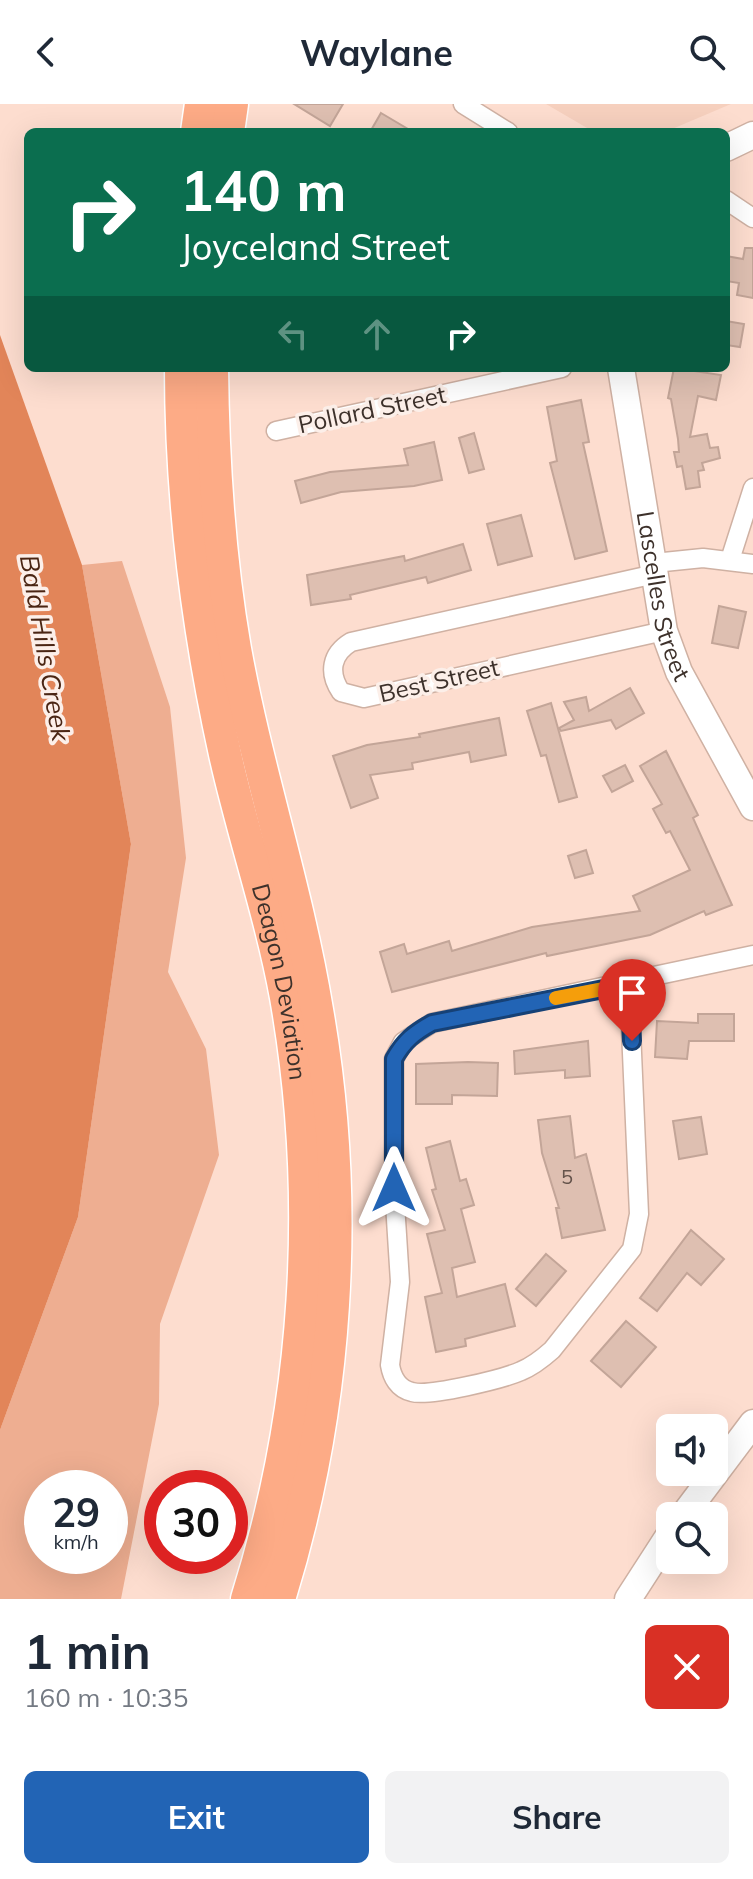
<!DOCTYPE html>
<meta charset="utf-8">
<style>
:root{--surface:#fff;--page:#f2f2f3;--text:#1f2937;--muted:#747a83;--accent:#2264b5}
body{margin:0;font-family:Mulish,sans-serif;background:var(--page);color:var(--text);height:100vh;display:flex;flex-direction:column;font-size:30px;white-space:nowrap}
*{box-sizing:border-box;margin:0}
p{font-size:26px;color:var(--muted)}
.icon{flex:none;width:44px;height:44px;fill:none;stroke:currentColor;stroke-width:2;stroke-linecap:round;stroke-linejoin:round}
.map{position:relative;height:1495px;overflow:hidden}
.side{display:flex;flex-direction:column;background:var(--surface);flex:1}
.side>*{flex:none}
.guide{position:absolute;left:24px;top:24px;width:706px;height:244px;border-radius:12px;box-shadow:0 8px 32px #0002;background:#0b6e4f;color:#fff;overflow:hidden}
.tools{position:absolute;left:656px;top:1310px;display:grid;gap:16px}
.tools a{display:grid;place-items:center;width:72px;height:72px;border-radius:12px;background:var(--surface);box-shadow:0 8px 32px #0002;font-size:40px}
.speed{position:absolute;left:24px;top:1366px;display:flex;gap:16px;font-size:40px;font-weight:700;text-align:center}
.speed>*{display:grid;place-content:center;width:104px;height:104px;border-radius:50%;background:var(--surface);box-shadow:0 8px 32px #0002;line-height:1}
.speed small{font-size:20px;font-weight:400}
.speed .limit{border:12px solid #d22;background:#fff;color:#111}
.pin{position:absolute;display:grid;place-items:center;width:68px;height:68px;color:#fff;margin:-82px -34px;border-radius:50% 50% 50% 0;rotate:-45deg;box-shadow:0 0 8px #0007}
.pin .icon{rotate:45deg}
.me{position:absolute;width:88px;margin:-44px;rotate:0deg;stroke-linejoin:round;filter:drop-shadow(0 0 6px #0008)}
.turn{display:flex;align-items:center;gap:28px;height:168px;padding:0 24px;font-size:36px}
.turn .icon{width:104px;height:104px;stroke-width:2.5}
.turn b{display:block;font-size:56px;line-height:68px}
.lanes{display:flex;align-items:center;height:76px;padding:0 24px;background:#0003;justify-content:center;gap:40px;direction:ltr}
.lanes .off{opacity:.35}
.round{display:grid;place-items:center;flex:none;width:84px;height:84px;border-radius:12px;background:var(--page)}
.head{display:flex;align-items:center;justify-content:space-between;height:136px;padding:0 24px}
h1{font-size:48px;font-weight:700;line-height:60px}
.button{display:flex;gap:16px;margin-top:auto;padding:16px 24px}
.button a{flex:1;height:92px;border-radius:12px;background:var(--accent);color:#fff;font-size:32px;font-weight:700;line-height:92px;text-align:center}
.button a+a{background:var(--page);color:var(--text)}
header{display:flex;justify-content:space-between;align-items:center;height:104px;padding:0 24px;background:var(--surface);font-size:36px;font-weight:700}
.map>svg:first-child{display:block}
.built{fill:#f6d0be}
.green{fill:#eeae91;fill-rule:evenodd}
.water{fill:#e28559}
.building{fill:#debfb1;stroke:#c3a598;stroke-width:2}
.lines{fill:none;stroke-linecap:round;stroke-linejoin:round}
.street-casing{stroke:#cfb1a3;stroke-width:21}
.secondary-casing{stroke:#cfb1a3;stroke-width:29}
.highway-casing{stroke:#fff;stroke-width:35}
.street{stroke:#fff;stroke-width:18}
.secondary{stroke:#fff;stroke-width:26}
.highway{stroke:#fdab86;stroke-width:32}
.route-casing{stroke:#164176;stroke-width:20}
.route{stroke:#2264b5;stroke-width:14}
.slow{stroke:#f59e0b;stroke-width:14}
.labels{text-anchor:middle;stroke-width:7;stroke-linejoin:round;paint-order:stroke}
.number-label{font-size:20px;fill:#65544c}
.street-label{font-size:24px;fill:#3d312b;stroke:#fcefe9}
.water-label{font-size:26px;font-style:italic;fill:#4a2513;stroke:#fcefe9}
</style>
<header><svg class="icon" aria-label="back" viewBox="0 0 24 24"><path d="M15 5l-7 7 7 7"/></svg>Waylane<svg class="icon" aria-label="search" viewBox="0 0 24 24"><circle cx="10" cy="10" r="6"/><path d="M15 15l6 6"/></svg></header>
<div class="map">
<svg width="753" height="1495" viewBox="0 0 753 1495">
<rect width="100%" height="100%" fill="#fdddcf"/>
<path class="built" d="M546 0H731L665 28H594Z"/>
<path class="green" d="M122 457 170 603 186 754 168 868 206 945 219 1051 160 1220 159 1300 121 1495H0V1326L78 1113 131 740 82 461ZM42 1384H110V1452H42Z"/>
<path class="water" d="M0 231 82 461 131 740 78 1113 0 1326Z"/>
<g class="building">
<path d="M294 0H343L330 22Z"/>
<path d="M381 9 413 28H370Z"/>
<path d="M745 144H753V194L737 191 739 179 726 177V152L743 155Z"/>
<path d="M726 217 744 220 740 243 726 241Z"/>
<path d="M674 264 721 271 716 296 698 292 690 333 707 330 710 344 718 343 720 354 702 359 704 366 698 367 700 383 686 385 682 362 677 363 674 348H679L678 335 671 295 668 294Z"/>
<path d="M581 296 589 338 583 339 607 447 575 455 550 359 557 357 547 303Z"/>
<path d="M474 329 484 365 469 369 459 334Z"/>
<path d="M434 338 442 376 414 382 341 388 301 399 295 377 330 368 408 361 404 345Z"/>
<path d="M521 411 532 452 498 461 487 420Z"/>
<path d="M463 440 471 466 428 479 426 473 350 491 351 495 311 501 307 471 404 452 405 457Z"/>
<path d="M719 502 746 508 738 544 712 539Z"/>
<path d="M630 584 644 609 616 625 611 616 561 627 559 624 574 616 564 598 586 593 589 607Z"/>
<path d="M551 599 577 693 559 698 546 651 541 652 527 607Z"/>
<path d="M499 614 506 651 471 658 469 648 412 659 413 665 370 671 378 694 351 704 333 652 367 641 420 633 419 630Z"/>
<path d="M666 647 698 711 693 714 732 801 706 811 704 807 650 831 547 852 546 849 392 888 380 848 404 840 407 850 449 837 452 847 532 823 640 807 633 792 690 766 670 727 666 729 653 705 662 700 640 662Z"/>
<path d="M625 661 633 677 612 688 603 672Z"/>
<path d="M586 746 593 769 575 774 568 752Z"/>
<path d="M698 910H734V937H689L687 955 655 953 657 917 698 919Z"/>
<path d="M588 937 590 972 565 974V966L515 970 514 947Z"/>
<path d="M468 958 498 959 497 992 452 991V1000H416V960Z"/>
<path d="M570 1012 575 1054 586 1050 605 1126 562 1134 556 1104H559L542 1049 538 1016Z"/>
<path d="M701 1013 707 1050 679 1055 673 1017Z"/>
<path d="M450 1037 460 1077 466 1075 474 1101 461 1105 475 1158 452 1164 457 1193 505 1180 515 1222 465 1235 466 1242 436 1248 425 1193 442 1189 427 1130 445 1126 432 1086 436 1085 426 1044Z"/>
<path d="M691 1126 724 1155 701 1181 687 1169 657 1207 640 1194Z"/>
<path d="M546 1150 566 1167 536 1202 516 1185Z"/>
<path d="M626 1217 656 1243 621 1283 591 1257Z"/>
</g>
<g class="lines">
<defs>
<g id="street">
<path d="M463 0 508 28"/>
<path d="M726 96 753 114"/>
<path d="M276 327 562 264"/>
<path d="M730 456 753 384"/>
<path d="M654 459 703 454 753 460"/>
<path d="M655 470 351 538C331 550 328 569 341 588L364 594 664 527"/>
<path d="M629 880 639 1110 632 1145 552 1246C543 1254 533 1262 521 1267 503 1275 429 1293 412 1288 398 1285 392 1273 390 1261L400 1178 394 1084V955L403 938 432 919 753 851"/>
</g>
<g id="secondary">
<path d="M726 44 753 31"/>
<path id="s1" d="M621 264 664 527 679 568 753 703"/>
<path d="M683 1412 753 1319"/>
<path d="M628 1495 670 1430"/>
</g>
<g id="highway">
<path d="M197 28 201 0"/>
<path d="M228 28 232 0"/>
<path id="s2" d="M181 264C181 393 197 523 225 650 243 731 271 811 286 893 321 1093 308 1302 247 1495"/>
<path d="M212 264C213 357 219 453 235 545 257 667 297 784 317 906 351 1101 338 1306 279 1495"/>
</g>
</defs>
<use href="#street" class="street-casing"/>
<use href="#secondary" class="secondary-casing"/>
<use href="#highway" class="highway-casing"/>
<use href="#street" class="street"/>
<use href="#secondary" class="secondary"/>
<use href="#highway" class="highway"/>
</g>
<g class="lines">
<defs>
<path id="route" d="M394 1084V955C404 937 414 929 432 919L629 880 632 937"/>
</defs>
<use href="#route" class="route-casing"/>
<use href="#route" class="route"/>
<path class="slow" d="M556 894 629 880 630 893"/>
</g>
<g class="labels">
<g class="number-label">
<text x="567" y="1080">5</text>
</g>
<g class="street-label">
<text transform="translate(372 306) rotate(-12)" y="8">Pollard Street</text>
<text dy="8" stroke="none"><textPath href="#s1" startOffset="232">Lascelles Street</textPath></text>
<text transform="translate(439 577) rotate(-13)" y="8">Best Street</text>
<text dy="8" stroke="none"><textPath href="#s2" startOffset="624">Deagon Deviation</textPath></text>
</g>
<g class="water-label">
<text transform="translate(45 544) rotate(80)" y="9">Bald Hills Creek</text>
</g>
</g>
</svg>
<div class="tools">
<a><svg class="icon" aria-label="sound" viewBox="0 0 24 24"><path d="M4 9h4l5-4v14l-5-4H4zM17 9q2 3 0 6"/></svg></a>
<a><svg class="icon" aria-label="search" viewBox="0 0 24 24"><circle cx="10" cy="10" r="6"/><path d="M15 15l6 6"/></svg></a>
</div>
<div class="speed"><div>29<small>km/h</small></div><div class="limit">30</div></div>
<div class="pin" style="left:632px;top:937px;background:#d93025"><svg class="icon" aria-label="arrive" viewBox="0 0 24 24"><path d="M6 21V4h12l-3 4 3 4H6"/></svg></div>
<svg class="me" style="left:394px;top:1084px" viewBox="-20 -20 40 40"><path d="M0-17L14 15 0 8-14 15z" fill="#2264b5" stroke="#fff" stroke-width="4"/></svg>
<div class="guide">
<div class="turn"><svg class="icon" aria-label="right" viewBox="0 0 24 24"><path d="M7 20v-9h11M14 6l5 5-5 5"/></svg><div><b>140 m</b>Joyceland Street</div></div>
<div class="lanes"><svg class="icon off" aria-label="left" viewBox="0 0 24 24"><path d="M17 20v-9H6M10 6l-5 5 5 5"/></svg><svg class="icon off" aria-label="ahead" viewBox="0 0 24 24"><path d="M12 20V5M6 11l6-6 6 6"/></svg><svg class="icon" aria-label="right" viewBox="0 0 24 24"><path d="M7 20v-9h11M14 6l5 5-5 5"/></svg></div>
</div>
</div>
<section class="side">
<div class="head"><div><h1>1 min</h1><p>160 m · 10:35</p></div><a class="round" style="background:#d93025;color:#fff"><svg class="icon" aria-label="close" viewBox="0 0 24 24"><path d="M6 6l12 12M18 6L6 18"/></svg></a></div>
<div class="button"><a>Exit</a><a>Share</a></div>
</section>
